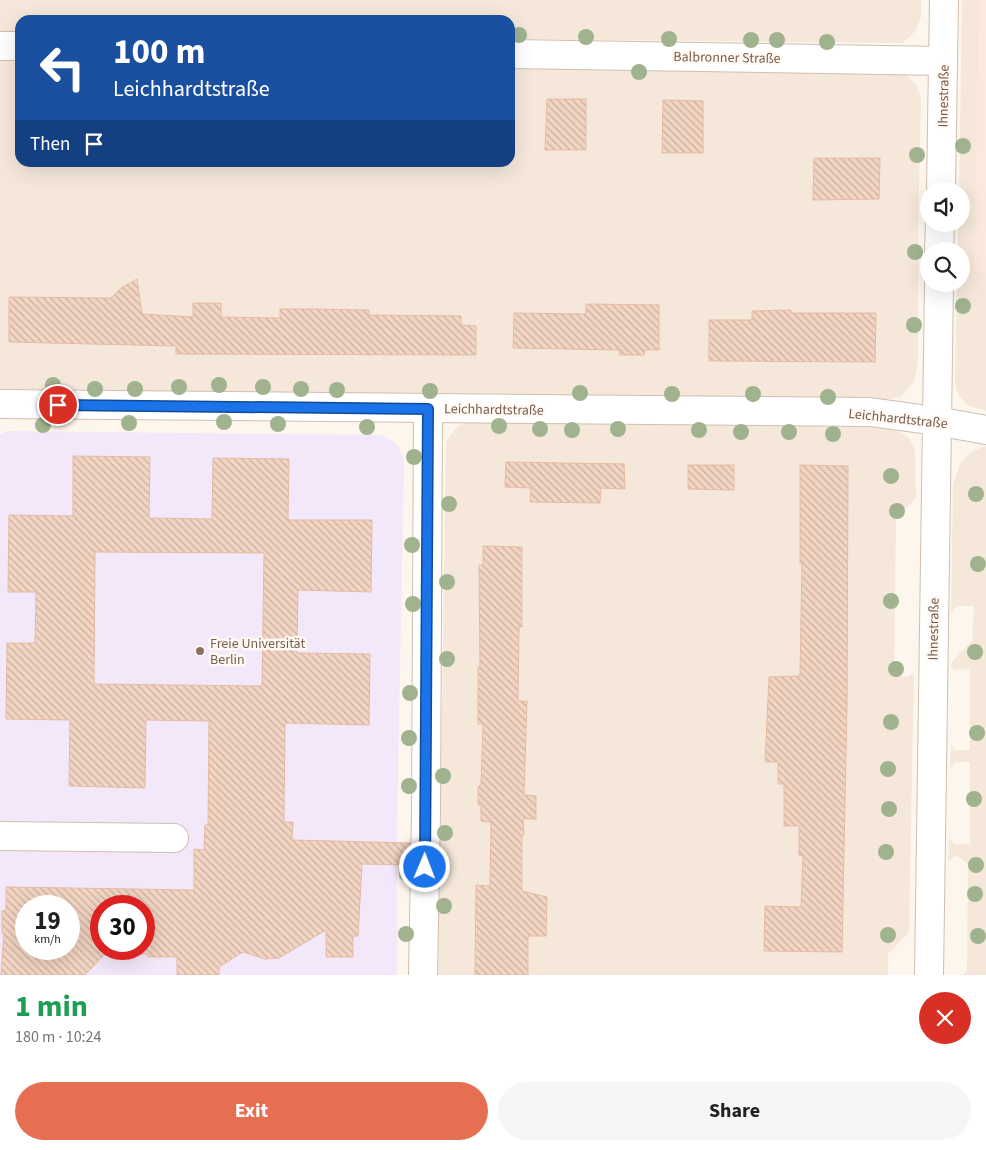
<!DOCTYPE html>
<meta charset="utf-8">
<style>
:root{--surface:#fff;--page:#f6f6f6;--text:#202124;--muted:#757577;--accent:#e76f51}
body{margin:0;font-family:"Source Sans 3",sans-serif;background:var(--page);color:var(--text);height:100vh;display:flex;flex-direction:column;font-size:19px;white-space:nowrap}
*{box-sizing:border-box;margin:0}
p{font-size:16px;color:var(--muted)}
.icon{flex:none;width:28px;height:28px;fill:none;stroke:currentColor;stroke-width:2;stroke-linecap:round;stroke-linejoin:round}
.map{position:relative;height:975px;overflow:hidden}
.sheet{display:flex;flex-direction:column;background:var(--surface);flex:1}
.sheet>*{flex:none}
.hud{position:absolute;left:15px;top:15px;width:500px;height:152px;border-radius:15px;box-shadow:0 5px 20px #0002;background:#1a4fa0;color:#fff;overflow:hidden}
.controls{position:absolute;left:920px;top:182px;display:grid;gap:10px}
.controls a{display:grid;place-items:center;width:50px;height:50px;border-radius:50%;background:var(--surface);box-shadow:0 5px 20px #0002;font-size:25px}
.speed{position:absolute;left:15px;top:895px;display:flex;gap:10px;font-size:25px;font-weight:700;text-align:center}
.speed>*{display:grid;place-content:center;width:65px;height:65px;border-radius:50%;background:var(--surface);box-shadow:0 5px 20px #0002;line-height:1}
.speed small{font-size:12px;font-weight:400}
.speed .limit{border:8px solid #d22;background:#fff;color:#111}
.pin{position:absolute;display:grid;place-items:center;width:42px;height:42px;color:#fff;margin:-21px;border:2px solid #fff;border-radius:50%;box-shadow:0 1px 5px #0007}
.me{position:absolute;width:55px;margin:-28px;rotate:1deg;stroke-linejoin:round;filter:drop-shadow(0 0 4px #0008)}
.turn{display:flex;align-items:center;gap:18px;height:105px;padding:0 15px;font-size:22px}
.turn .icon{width:65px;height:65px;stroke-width:2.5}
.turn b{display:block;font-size:35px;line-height:42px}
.then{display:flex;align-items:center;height:48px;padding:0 15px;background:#0003;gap:10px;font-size:19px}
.round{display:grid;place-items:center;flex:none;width:52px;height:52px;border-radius:26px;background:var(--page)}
.overview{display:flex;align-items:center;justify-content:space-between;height:85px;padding:0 15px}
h1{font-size:30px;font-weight:700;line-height:38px;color:#1e9e55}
.primary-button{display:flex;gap:10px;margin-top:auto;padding:10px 15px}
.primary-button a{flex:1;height:58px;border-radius:30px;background:var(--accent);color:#fff;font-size:20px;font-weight:700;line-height:58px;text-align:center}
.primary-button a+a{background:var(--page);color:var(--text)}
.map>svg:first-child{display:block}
.residential{fill:#f5e8da}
.commercial{fill:#fde8e0}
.education{fill:#f3e8fa;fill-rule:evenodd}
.building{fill:url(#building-back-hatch);stroke:#e6bba3;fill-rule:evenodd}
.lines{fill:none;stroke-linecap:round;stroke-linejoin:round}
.minor-casing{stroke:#d1beb0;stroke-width:30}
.minor{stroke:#fff;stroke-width:28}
.tree{fill:#a0b28e}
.route-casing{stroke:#114b97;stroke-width:12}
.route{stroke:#1a73e8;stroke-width:9}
.education-dot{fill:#8d6e63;stroke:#fffaf3;stroke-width:2}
.labels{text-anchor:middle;stroke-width:5;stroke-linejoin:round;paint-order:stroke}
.street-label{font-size:14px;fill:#7a5c4d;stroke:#fffaf3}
.education-label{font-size:14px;fill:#785e54;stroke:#fffaf3;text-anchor:start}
</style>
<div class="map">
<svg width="986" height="975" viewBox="0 0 986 975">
<defs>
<pattern id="building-back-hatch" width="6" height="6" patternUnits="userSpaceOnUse" patternTransform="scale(1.25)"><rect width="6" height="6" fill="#f3d5c3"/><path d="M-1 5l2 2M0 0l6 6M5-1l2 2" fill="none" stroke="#cab0a1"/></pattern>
</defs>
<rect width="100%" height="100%" fill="#fdf6ec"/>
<g class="residential">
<path d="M0 0H921V17L917 28 911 36 902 43 510 39V20H20V33H0Z"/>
<path d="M962 0H986V411L969 406 962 399 957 392 955 382 957 284H961V251H958V224H961V191H959Z"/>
<path d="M0 58 20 59V162H510V64L902 73 910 78 916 85 920 95 921 106 918 228V361L914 382 901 396 890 399 0 389Z"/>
<path d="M470 422 883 427 899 432 909 438 915 449 916 498 896 519 894 676 908 677 914 673 909 932 888 954V975H438L446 441 459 425Z"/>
<path d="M986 446V975H963L967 971 968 864 959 857 954 856 948 863 949 838 955 844H970V762H955L950 768 951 745 954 750H970V669L955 670 951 667V663L972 641 974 606H957L951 614 953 484 961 462 973 451Z"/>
</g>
<path class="commercial" d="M979 0H986V273L974 272Z"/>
<path class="education" d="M9 431 381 435 396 443 404 459 397 832V975H0V434ZM26 906H69V949H26ZM101 906H144V949H101Z"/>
<g class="building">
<path d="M547 99H586V150H545Z"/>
<path d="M663 100 703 101V153H662Z"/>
<path d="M814 158H880L879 199 813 200Z"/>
<path d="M137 279 142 314 193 317V303H221V317L280 318V309H312L369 310V315L461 316V325L476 326V355L176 354V346L9 342V297L111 298 121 288Z"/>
<path d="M586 304 659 305V350H645L644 355H619L620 350 513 348 514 313 586 314Z"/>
<path d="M791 310V313H876L875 362 709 361V320H752V311Z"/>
<path d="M73 456 150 457 149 518 212 519 213 458 289 459 288 520H372L371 592 298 590 297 653 370 654 369 725 285 723 284 822H293L292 840 410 843 409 865 362 864 358 936H353V957H326V930L279 958 265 959 243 952 219 967V975H177V957H148V954H105L85 975H1L4 933H2V911L6 910V887L194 890V849L204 850 205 825H208L209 721 146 720 145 788 69 786 70 720 6 719 7 643H35L36 592H8L9 515 73 516ZM95 552 264 553 262 686 94 684ZM26 906H69V949H26ZM101 906H144V949H101Z"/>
<path d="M506 462 624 464 625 489 601 488 600 503 530 502 531 488 505 487Z"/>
<path d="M688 465H734V490L688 489Z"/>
<path d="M800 465 848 466 847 705 842 952 764 951 765 906 801 907 803 856 799 855V826H784V784H778V762H765L769 677 800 676 802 563H800Z"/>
<path d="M483 546 522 547V627H519L518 701H527L524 795 536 796V819H523L524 835H522V891L547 897 546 936H528V975H475L476 885 490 886 491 822 481 821V807L478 804V787L481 784 483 724H478V667H480L479 565H483Z"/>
</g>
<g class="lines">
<defs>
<g id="minor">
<path d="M0 46H20"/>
<path d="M510 54 943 61"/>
<path d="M941 191 944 0"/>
<path d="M939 251 940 224"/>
<path d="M0 404 870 412 936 421 986 430"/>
<path d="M0 836 174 838"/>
<path d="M423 975 426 813 428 409"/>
<path d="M929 975 939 284"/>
</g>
</defs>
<use href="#minor" class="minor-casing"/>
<use href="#minor" class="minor"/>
</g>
<g class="tree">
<circle cx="519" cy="35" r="8"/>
<circle cx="586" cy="37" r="8"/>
<circle cx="669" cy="39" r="8"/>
<circle cx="751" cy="40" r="8"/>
<circle cx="777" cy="40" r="8"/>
<circle cx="827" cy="42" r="8"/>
<circle cx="639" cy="72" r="8"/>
<circle cx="963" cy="146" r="8"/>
<circle cx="917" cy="155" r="8"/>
<circle cx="915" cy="252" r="8"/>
<circle cx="963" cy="306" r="8"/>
<circle cx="914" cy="325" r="8"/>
<circle cx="53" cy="385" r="8"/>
<circle cx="219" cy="385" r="8"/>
<circle cx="179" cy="387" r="8"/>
<circle cx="263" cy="387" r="8"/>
<circle cx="95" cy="389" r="8"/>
<circle cx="135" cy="389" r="8"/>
<circle cx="301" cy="389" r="8"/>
<circle cx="337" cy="390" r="8"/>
<circle cx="430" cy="391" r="8"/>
<circle cx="580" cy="393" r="8"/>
<circle cx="672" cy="394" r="8"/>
<circle cx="753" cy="394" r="8"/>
<circle cx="828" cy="397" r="8"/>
<circle cx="224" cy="422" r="8"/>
<circle cx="129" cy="423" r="8"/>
<circle cx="278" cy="424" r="8"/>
<circle cx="43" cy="425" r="8"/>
<circle cx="499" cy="426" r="8"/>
<circle cx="367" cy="427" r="8"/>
<circle cx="540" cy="429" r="8"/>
<circle cx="618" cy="429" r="8"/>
<circle cx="572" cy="430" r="8"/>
<circle cx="699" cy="430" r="8"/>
<circle cx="741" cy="432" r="8"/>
<circle cx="789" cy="432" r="8"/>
<circle cx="833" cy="434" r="8"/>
<circle cx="414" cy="457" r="8"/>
<circle cx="891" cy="476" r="8"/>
<circle cx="976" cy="494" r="8"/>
<circle cx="449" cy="504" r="8"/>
<circle cx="897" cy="511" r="8"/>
<circle cx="412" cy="545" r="8"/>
<circle cx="978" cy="564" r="8"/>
<circle cx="447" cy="582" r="8"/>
<circle cx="891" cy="601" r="8"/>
<circle cx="413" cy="604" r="8"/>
<circle cx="975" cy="652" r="8"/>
<circle cx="447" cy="659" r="8"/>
<circle cx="896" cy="669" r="8"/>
<circle cx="410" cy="693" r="8"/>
<circle cx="891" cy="722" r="8"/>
<circle cx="977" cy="733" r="8"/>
<circle cx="409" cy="738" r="8"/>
<circle cx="888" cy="769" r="8"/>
<circle cx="443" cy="776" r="8"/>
<circle cx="409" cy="786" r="8"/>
<circle cx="974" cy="799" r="8"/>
<circle cx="889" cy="809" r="8"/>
<circle cx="445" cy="833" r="8"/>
<circle cx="886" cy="852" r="8"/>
<circle cx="976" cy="865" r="8"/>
<circle cx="407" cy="874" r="8"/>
<circle cx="975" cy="894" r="8"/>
<circle cx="444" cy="906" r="8"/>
<circle cx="406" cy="934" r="8"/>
<circle cx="888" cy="935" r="8"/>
<circle cx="978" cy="936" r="8"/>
</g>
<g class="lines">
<defs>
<path id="route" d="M58 405 428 409 425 867"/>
</defs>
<use href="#route" class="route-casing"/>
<use href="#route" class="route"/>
</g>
<circle class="education-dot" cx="200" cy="651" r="5"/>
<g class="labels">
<g class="street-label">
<text transform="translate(727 57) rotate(1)" y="5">Balbronner Straße</text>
<text transform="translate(943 96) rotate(-89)" y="5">Ihnestraße</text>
<text transform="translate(494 409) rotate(1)" y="5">Leichhardtstraße</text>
<text transform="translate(898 418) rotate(6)" y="5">Leichhardtstraße</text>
<text transform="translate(933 629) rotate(-89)" y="5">Ihnestraße</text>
</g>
<g class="education-label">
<text x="210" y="648">Freie Universität<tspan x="210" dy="16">Berlin</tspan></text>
</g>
</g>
</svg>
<div class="controls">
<a><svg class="icon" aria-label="sound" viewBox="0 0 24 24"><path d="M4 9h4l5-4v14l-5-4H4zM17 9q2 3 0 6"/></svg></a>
<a><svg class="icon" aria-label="search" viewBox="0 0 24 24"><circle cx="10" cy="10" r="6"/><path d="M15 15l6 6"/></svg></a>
</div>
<div class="speed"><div>19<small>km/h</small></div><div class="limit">30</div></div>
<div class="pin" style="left:58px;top:405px;background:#d93025"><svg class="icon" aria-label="arrive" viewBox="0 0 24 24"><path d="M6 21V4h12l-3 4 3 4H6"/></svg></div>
<svg class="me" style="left:425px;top:867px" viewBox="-20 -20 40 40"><circle r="17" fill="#1a73e8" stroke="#fff" stroke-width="3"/><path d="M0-11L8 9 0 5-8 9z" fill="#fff"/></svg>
<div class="hud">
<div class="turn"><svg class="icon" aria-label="left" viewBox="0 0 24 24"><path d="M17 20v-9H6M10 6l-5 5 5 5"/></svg><div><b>100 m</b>Leichhardtstraße</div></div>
<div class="then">Then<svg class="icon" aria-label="arrive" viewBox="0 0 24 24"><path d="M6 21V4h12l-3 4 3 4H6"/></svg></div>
</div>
</div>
<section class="sheet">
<div class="overview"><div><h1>1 min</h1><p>180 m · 10:24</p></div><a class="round" style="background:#d93025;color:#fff"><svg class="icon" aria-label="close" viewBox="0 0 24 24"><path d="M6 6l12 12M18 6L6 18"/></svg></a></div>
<div class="primary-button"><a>Exit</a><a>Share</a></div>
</section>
